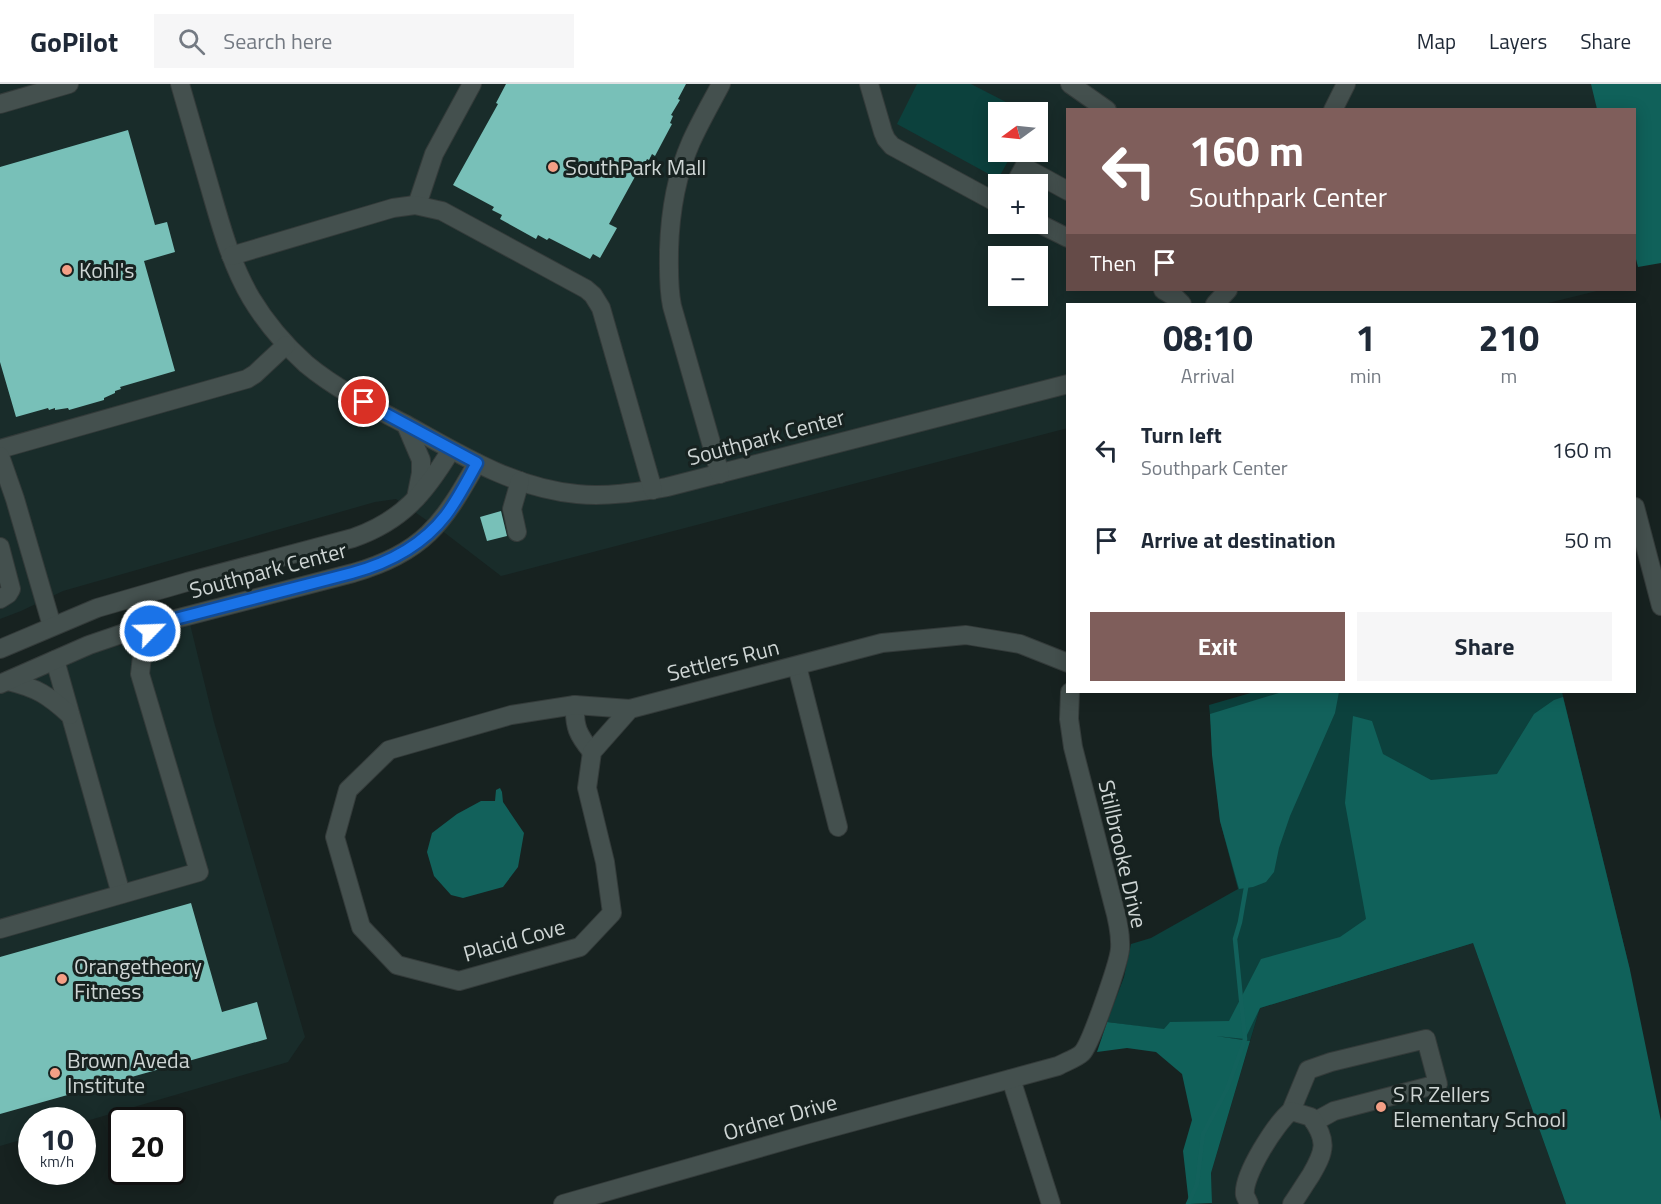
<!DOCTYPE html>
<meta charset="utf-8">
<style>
:root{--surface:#fff;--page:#f6f6f7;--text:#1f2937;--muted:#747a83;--line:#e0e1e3;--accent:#7f5e5b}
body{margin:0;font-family:"Titillium Web",sans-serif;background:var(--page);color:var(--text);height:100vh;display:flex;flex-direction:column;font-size:22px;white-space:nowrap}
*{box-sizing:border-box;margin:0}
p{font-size:20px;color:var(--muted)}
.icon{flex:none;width:33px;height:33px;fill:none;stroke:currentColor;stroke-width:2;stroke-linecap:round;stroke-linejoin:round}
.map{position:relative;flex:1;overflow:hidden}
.side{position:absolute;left:1066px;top:219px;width:570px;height:390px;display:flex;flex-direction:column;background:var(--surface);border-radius:0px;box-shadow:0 3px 15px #0003}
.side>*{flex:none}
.guide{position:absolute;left:1066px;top:24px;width:570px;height:183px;border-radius:0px;box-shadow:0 3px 15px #0003;background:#7f5e5b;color:#fff;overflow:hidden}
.needle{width:39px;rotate:255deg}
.fabs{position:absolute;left:988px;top:18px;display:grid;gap:12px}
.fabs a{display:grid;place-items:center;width:60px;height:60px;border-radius:0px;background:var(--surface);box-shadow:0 3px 15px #0003;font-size:30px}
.speed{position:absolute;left:18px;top:1023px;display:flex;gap:12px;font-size:30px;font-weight:700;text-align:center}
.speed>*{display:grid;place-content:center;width:78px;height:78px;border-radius:50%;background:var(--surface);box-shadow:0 3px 15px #0003;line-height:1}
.speed small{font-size:15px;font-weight:400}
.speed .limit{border:3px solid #111;border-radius:9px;background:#fff;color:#111}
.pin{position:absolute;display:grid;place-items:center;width:51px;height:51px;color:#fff;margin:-26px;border:3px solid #fff;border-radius:50%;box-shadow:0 2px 6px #0007}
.me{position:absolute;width:66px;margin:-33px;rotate:66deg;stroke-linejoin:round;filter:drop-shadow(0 0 4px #0008)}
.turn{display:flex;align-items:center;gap:21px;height:126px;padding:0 24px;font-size:27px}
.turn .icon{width:78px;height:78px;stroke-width:2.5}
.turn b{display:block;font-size:42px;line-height:51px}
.then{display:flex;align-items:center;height:57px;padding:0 24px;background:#0003;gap:12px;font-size:22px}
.eta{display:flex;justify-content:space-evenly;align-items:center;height:102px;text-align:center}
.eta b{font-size:36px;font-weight:700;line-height:42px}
.button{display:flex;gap:12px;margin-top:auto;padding:12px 24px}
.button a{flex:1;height:69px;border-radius:0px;background:var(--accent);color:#fff;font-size:24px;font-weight:700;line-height:69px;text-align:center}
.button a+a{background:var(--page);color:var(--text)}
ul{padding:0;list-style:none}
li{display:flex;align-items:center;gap:18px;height:90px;padding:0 24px}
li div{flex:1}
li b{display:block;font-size:22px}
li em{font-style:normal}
header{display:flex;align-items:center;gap:36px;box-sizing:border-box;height:84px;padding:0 30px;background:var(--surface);border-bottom:2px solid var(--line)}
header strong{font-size:28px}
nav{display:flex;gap:33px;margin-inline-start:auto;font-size:21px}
.search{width:420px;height:54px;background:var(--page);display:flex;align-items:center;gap:15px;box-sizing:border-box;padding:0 21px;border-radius:0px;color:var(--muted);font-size:22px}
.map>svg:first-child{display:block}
.built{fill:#192c2a;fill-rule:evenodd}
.green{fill:#0c413d}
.forest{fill:#10615a}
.water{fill:#12615b}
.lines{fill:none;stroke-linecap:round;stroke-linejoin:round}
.stream{stroke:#12615b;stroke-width:4.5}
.building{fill:#78c0b8}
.minor-casing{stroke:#343b3a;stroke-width:20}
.minor{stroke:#44504e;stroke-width:18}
.route-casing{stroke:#114b97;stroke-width:15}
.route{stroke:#1a73e8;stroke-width:10}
.poi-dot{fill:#f49f86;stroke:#172220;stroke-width:2}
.labels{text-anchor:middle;stroke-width:6;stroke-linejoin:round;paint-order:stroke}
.poi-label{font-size:22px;fill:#ced5d4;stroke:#172220;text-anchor:start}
.street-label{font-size:22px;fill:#ced5d4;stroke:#172220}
</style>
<header>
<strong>GoPilot</strong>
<div class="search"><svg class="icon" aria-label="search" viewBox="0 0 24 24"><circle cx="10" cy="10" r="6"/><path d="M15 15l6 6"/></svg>Search here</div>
<nav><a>Map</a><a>Layers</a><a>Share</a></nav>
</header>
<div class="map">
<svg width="1661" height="1120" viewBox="0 0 1661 1120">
<rect width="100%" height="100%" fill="#172220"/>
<g class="built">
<path d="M0 0H1593L1599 25 1068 26V206H1601L1544 220H1068V344L501 492 445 449 396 415 375 418 63 507 21 527 0 535ZM999 28H1038V68H999ZM999 100H1038V140H999ZM999 172H1038V212H999Z"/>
<path d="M190 540 214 638 305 953 288 978 83 1038 82 1036H32L31 1053 0 1062V604L87 571Z"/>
<path d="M1473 859 1566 1120H1211L1212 1119 1211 1089 1260 924Z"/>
</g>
<g class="green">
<path d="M917 0H971L1025 28H999V68H1013L998 95 897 40Z"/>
<path d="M1254 608H1562L1630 886 1473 859 1260 924 1250 957 1107 938 1124 893 1131 860 1151 854 1238 805 1220 737 1209 621Z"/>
</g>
<g class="forest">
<path d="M1591 0H1661V179L1638 183 1635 171V26L1597 25Z"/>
<path d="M1563 613 1630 886 1661 1037V1120H1566L1473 859 1260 924 1245 955 1216 952 1250 957 1211 1089 1212 1119 1189 1120 1183 1067 1192 1036 1182 990 1156 968 1127 964 1097 968 1107 938 1164 945 1170 938 1229 937 1261 875 1340 853 1366 835 1345 719 1353 632 1372 637 1383 670 1431 696 1497 690 1534 630 1554 616Z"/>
</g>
<g class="water">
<path d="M1282 608H1339L1335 629 1290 732 1279 764 1274 788 1266 798 1253 803 1239 805 1220 737 1212 671 1210 630Z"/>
<path d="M500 704 502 708 503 718 524 749 518 783 503 803 463 814 451 811 434 792 427 768 432 749 457 730 481 717H495L496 706Z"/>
</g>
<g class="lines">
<path class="stream" d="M1188 1120 1197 1100 1203 1050 1227 1005 1245 955 1235 855 1240 838 1247 798"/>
</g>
<g class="building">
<path d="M506 0H686L678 15 680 16 671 31 673 32 670 39 672 40 655 72 652 70 649 76 647 75 639 90 637 89 609 140 617 144 600 174 593 170 590 175 549 154 547 156 538 151 536 155 500 135 502 131 492 126 494 123 453 101 498 20 496 19Z"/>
<path d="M128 46 155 141 167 138 175 168 144 177 175 287 120 303 121 305 115 307V309L104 314V316L69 326 68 324 55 326V324L49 326 48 324 16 333 0 278V83Z"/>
<path d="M501 427 507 452 487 457 480 433Z"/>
<path d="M191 819 222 928 257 918 267 955 0 1030V873Z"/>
</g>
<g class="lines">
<defs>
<g id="minor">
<path d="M180 0C190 35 200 70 210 104 221 142 231 180 251 214 266 239 285 261 306 280 336 305 372 323 407 341 461 371 514 404 577 410 608 413 637 408 667 403L1068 300"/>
<path d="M869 0 883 48 886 55 892 62 999 120"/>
<path d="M1070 0 1107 26"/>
<path d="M0 20 69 0"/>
<path d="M1333 26 1346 0"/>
<path d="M1015 100 1024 83 1068 107"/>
<path d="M417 121 434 70 472 0"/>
<path d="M1038 139 1068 154"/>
<path d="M231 172 393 124 415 121 442 127 586 205 593 211 601 224 653 406"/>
<path d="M1163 206 1175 213 1182 220"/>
<path d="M1215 220 1228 206"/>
<path d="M406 341 421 376V389L416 414"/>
<path d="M0 365 247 295 255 290 286 261"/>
<path d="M0 372 15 415 52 542"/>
<path d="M720 390 672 222C668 203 669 185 669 166 670 129 676 92 691 58 700 38 711 19 721 0"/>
<path d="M1635 423 1661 522"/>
<path d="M517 448 512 425 520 397"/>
<path d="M0 463 11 505 8 510 0 515"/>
<path d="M0 565 97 524 187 498 353 454C402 437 425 409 451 366"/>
<path d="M55 576 121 810"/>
<path d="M797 582 838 743"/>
<path d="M8 597C37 604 48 611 70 631"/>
<path d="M0 600 89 561 133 546 353 489C423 469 443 440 477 379"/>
<path d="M575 621C574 643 578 651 592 668"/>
<path d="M630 625 592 668 587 704 605 778 612 829 580 863 459 897 397 881 361 843 335 753 348 706 389 666 511 631 575 621 630 625 882 559 966 551 1020 560 1068 579"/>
<path d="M0 845 199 788 140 590 144 554 156 540"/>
<path d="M1011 995 1051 1120"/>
<path d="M1291 1027 1308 986 1331 978 1426 955 1438 1000 1334 1027 1314 1038"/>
<path d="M563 1120 808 1050 1058 982C1065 978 1077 974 1082 969 1091 960 1119 878 1120 865 1121 850 1117 833 1113 819L1073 663 1069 635 1070 608"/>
<path d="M1249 1120C1249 1119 1245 1112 1245 1111 1242 1092 1276 1039 1291 1027L1311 1033C1328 1057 1325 1067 1311 1091 1305 1100 1299 1110 1292 1120"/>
</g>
</defs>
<use href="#minor" class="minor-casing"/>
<use href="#minor" class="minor"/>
</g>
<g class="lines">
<defs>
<path id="route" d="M150 547 156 540 352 489C389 479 422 462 446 431 458 415 467 397 477 379L364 318"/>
</defs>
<use href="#route" class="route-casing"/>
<use href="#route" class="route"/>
</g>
<g class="poi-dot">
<circle cx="553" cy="83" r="6"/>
<circle cx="67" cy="186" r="6"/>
<circle cx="62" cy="895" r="6"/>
<circle cx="55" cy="989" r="6"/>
<circle cx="1381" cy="1023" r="6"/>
</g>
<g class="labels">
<g class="poi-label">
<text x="565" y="91">SouthPark Mall</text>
<text x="79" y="194">Kohl's</text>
<text x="74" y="890">Orangetheory<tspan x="74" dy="25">Fitness</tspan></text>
<text x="67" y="984">Brown Aveda<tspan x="67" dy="25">Institute</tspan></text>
<text x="1393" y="1018">S R Zellers<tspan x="1393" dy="25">Elementary School</tspan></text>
</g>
<g class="street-label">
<text transform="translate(766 353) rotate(-15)" y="8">Southpark Center</text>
<text transform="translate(268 486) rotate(-15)" y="8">Southpark Center</text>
<text transform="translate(723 576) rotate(-14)" y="8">Settlers Run</text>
<text transform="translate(1123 770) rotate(77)" y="8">Stillbrooke Drive</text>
<text transform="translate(514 856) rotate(-16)" y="8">Placid Cove</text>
<text transform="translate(780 1033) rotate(-16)" y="8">Ordner Drive</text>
</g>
</g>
</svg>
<div class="fabs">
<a><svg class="needle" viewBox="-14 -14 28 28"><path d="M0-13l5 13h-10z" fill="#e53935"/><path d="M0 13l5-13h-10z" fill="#747a83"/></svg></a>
<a>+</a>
<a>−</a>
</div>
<div class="speed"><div>10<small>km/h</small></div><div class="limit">20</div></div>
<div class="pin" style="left:364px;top:318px;background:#d93025"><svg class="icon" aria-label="arrive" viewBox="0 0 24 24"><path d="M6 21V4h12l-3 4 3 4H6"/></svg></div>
<svg class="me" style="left:150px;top:547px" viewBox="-20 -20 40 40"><circle r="17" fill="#1a73e8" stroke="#fff" stroke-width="3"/><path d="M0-11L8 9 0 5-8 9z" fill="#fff"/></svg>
<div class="guide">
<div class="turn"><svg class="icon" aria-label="left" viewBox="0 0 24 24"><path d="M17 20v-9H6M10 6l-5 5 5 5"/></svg><div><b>160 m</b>Southpark Center</div></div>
<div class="then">Then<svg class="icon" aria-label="arrive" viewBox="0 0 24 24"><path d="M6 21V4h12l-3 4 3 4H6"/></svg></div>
</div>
<section class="side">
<div class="eta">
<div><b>08:10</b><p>Arrival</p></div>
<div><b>1</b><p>min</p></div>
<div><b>210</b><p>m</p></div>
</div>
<ul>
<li><svg class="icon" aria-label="left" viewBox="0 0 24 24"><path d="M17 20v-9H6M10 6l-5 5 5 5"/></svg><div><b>Turn left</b><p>Southpark Center</p></div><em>160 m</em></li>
<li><svg class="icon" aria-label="arrive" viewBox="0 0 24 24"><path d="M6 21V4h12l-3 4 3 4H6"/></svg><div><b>Arrive at destination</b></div><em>50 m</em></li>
</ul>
<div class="button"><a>Exit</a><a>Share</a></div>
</section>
</div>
